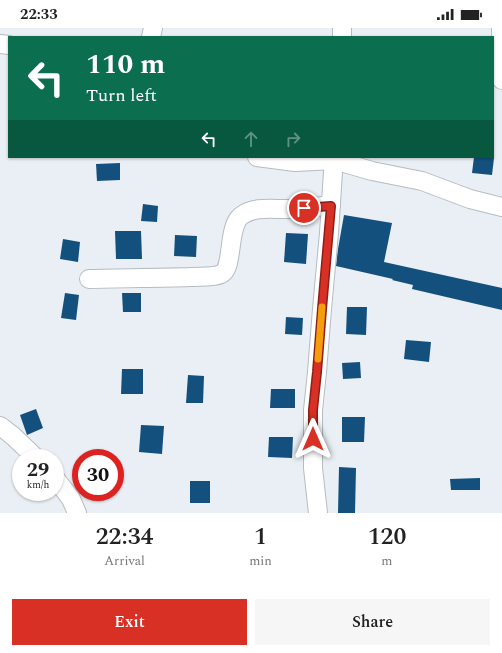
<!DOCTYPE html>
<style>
:root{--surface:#fff;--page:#f6f6f6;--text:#222;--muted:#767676;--accent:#d93025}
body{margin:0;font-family:Spectral,serif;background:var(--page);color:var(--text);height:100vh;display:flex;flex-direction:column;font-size:15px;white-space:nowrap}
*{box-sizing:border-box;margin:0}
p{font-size:13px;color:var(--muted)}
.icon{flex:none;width:22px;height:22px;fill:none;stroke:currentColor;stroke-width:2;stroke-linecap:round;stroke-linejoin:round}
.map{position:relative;height:485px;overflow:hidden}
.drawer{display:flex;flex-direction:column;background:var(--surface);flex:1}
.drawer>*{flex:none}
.banner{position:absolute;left:8px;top:8px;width:486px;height:122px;border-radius:0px;box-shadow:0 1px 3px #0004;background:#0b6e4f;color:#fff;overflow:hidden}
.speed{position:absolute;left:12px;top:421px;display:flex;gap:8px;font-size:20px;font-weight:700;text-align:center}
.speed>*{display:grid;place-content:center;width:52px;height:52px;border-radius:50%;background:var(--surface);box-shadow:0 1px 3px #0004;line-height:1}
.speed small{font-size:10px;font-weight:400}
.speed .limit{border:6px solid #d22;background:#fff;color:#111}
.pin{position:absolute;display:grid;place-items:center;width:34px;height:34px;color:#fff;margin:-17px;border:2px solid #fff;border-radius:50%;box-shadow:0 1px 4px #0007}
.me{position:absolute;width:44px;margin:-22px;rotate:0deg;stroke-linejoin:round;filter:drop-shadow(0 0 3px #0008)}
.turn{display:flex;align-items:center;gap:14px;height:84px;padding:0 12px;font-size:18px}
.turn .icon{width:52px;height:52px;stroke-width:2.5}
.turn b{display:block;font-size:28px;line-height:34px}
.lanes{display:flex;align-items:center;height:38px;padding:0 12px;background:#0003;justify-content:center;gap:20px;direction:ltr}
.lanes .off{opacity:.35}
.eta{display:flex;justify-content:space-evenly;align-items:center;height:68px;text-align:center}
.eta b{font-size:24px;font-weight:600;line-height:28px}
.cta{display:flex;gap:8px;margin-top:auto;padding:8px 12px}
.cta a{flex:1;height:46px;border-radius:0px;background:var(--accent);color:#fff;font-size:16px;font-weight:600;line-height:46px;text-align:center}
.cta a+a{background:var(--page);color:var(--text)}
.status{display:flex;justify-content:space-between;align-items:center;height:28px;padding:0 20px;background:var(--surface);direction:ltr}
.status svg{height:11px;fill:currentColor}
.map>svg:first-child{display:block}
.building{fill:#14507d}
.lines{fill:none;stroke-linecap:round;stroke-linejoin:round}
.minor-casing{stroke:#b6bcc1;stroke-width:20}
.minor{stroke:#fff;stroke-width:18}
.route-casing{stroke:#8d1f18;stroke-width:10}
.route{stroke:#d93025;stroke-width:7}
.slow{stroke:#f59e0b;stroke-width:7}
</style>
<div class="status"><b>22:33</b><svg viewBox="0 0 49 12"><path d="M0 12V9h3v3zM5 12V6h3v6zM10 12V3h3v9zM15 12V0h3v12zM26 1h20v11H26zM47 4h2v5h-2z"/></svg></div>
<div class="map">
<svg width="502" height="485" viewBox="0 0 502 485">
<rect width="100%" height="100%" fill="#e9eff4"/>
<g class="building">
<path d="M474 129 494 130 492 147 472 145Z"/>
<path d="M120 135V152L97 153 96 136Z"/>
<path d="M143 176 158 178 157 194 141 193Z"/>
<path d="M344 187 392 195 384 234 502 260V282L412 261 413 257 392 252 393 251 336 238 338 221Z"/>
<path d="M115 203H141L142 231H116Z"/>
<path d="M286 205 308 206 306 236 284 234Z"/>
<path d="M175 207 197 208 196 229 174 228Z"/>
<path d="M63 211 80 214 78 234 60 231Z"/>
<path d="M65 265 79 267 76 292 61 290Z"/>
<path d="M122 265H141V284H123Z"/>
<path d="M347 279H367L366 307 346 306Z"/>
<path d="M286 289 303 290 302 307 285 306Z"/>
<path d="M406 312 431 314 429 334 404 331Z"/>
<path d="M360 334 361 350 343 351 342 335Z"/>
<path d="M122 341H143V366H121Z"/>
<path d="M188 347 204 348 203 375H186Z"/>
<path d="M271 361H295V380H270Z"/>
<path d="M36 381 43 400 27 407 20 387Z"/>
<path d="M342 389H365L364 414H342Z"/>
<path d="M141 397 164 398 162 426 139 424Z"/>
<path d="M269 409H293L292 430 268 429Z"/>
<path d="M339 439 356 440 355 485H338Z"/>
<path d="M480 450V462H451L450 451Z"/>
<rect x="190" y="453" width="20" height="22"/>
</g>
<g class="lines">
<defs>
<g id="minor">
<path d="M501 0 502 52"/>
<path d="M151 9 153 0"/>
<path d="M342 9V0"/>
<path d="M0 16 9 17"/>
<path d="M257 129 295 134 334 132 372 143 422 153 470 171 502 179"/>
<path d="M89 251C123 250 156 250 190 249 199 248 213 250 221 246 234 241 227 199 241 188 255 177 276 182 292 181 305 180 318 179 331 177"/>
<path d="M0 398 13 408 36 430"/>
<path d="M55 450 71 471 77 485"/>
<path d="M318 485 313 440V382L317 344 322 281 329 205 334 129"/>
</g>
</defs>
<use href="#minor" class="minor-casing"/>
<use href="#minor" class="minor"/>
</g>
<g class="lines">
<defs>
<path id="route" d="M304 180 331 178 322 281 317 344 313 382V411"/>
</defs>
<use href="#route" class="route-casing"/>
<use href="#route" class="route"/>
<path class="slow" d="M318 331 322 279"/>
</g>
</svg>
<div class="speed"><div>29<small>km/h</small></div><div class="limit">30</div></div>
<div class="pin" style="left:304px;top:180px;background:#d93025"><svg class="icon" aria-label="arrive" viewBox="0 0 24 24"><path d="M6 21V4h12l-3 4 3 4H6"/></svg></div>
<svg class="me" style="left:313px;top:411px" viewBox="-20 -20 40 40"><path d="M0-17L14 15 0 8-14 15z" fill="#d93025" stroke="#fff" stroke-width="4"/></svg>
<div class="banner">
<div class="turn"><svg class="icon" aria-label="left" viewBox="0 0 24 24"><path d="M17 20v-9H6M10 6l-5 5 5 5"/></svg><div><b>110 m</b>Turn left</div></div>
<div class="lanes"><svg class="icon" aria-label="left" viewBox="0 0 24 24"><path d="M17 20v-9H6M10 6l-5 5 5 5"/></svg><svg class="icon off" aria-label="ahead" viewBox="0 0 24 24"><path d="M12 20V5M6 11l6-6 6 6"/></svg><svg class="icon off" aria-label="right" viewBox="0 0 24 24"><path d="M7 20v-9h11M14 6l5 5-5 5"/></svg></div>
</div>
</div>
<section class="drawer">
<div class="eta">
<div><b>22:34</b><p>Arrival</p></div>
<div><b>1</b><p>min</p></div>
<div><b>120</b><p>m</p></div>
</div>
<div class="cta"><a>Exit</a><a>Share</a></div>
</section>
